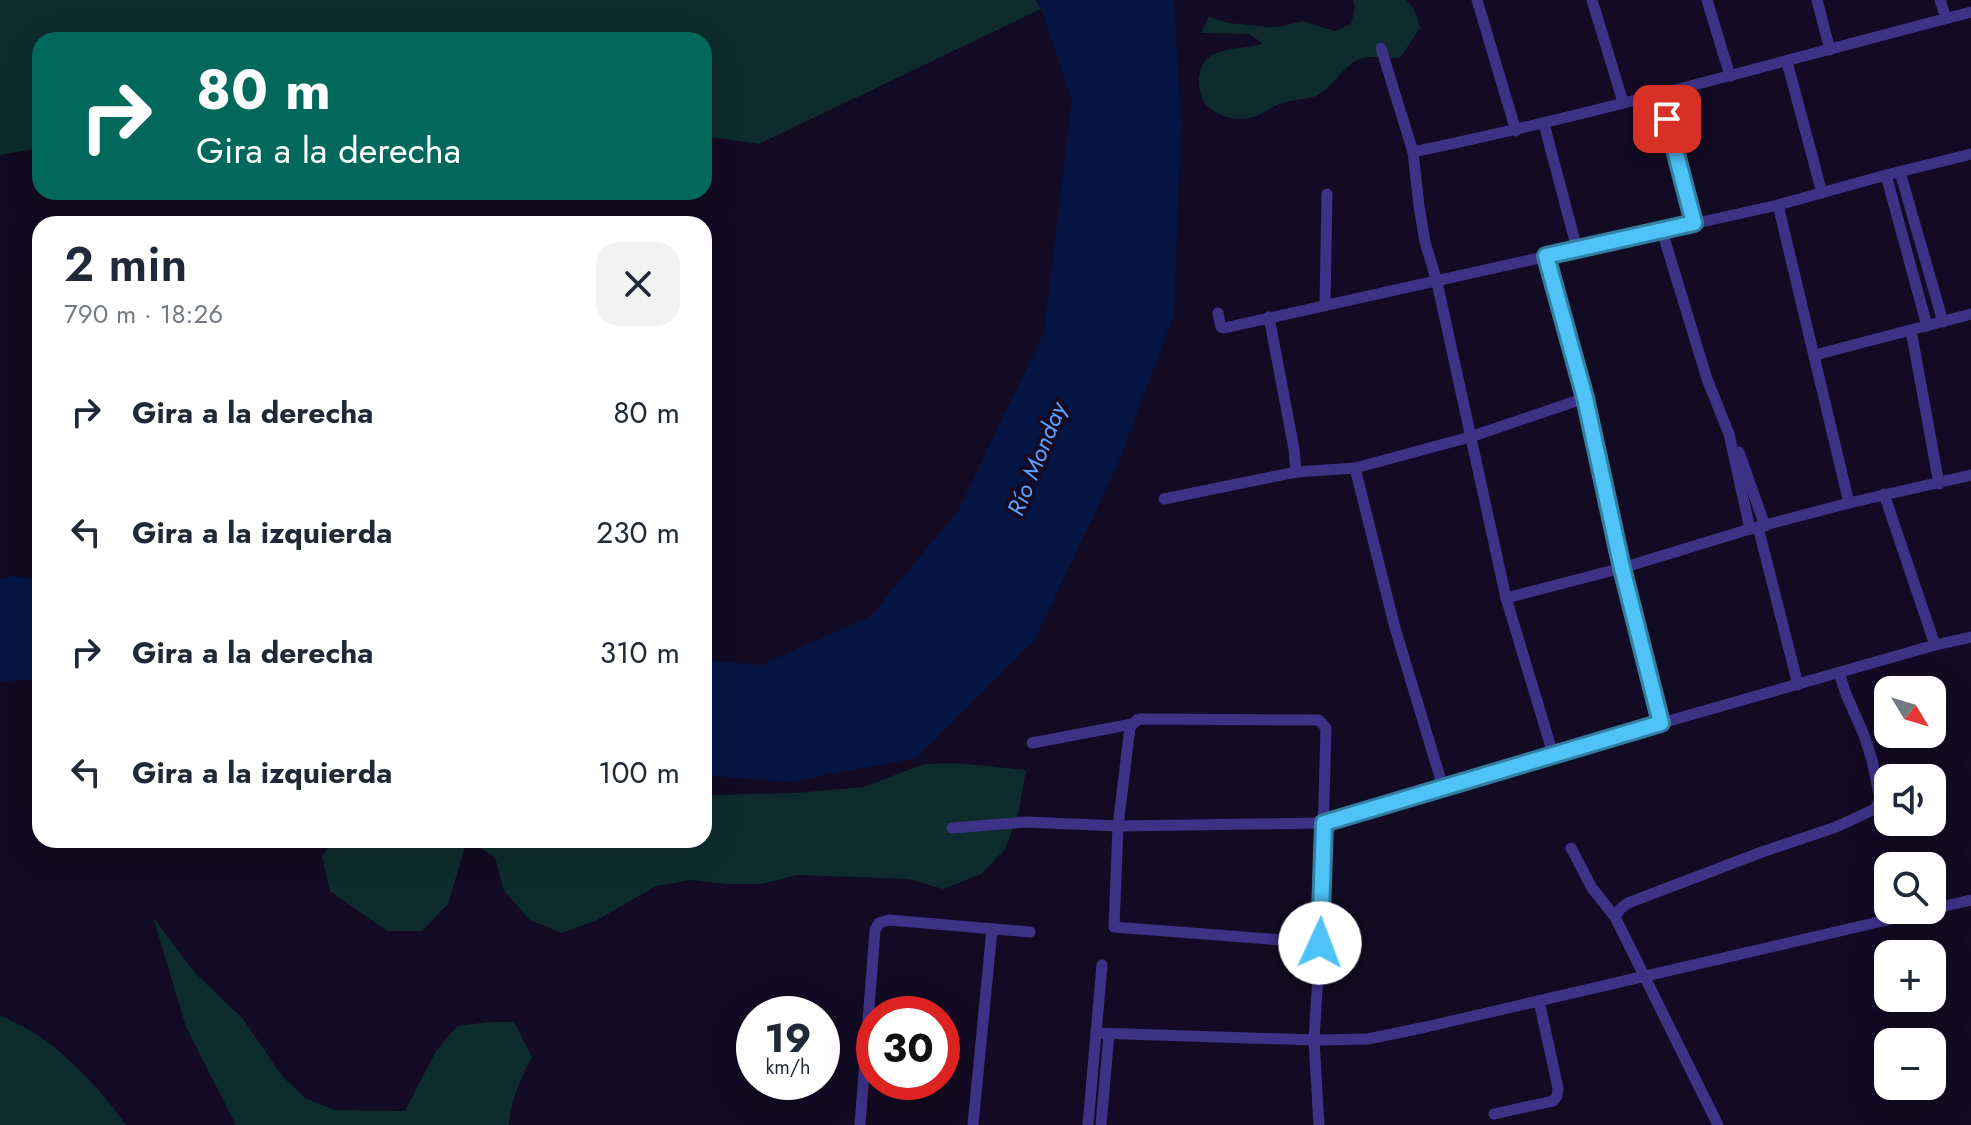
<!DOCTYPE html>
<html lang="es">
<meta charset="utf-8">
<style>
:root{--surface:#fff;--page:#f2f2f3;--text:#1f2937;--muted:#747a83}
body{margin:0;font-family:Jost,sans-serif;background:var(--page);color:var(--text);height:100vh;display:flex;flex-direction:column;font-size:30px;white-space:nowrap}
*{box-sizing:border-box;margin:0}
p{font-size:26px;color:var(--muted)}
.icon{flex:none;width:44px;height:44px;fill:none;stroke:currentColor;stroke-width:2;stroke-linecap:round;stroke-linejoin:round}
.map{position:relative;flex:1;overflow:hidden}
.panel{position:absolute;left:32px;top:216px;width:680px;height:632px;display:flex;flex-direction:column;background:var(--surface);border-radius:24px;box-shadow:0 8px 32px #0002}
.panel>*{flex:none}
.hud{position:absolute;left:32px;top:32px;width:680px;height:168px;border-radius:24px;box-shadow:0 8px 32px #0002;background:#00695c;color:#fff;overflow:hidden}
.needle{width:52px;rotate:128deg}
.fabs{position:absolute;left:1874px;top:676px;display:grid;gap:16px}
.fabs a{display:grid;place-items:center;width:72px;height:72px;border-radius:16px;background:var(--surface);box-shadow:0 8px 32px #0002;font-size:40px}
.speed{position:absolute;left:736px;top:996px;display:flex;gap:16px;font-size:40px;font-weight:700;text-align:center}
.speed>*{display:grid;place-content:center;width:104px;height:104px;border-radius:50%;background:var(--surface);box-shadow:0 8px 32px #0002;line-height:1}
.speed small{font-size:20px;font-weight:400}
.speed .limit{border:12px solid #d22;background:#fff;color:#111}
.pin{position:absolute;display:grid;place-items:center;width:68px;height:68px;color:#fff;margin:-34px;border-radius:16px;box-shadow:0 4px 12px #0006}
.me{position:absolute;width:88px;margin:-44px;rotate:2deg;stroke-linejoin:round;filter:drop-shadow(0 0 6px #0008)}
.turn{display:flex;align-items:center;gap:28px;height:168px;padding:0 32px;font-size:36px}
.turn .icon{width:104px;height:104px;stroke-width:2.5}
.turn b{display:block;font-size:56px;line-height:68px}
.round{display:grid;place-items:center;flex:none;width:84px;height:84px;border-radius:24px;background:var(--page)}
.overview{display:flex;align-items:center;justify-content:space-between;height:136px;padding:0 32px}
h1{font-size:48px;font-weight:600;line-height:60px}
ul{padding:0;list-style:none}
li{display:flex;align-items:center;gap:24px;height:120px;padding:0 32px}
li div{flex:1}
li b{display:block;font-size:30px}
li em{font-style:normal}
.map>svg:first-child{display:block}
.green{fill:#0e2c2d}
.water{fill:#051543}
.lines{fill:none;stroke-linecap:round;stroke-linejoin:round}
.minor{stroke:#3d3286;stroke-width:11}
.route-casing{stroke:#337fa1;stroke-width:20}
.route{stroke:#4fc3f7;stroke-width:14}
.labels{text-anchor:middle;stroke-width:8;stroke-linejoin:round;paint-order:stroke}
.water-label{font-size:24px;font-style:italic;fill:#5ba3ff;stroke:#120b23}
</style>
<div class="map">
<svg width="1971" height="1125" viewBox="0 0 1971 1125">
<rect width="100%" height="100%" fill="#120b23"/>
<g class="green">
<path d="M0 0H1036L1041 9 759 144 704 136V40H40V148L0 155Z"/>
<path d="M1353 0H1406L1415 11 1420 28 1400 58C1389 58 1375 56 1363 58 1344 63 1336 83 1321 93 1310 101 1298 98 1286 102 1275 104 1268 111 1259 115 1242 122 1226 119 1212 110 1204 105 1199 93 1199 84 1199 43 1234 52 1263 44L1250 34 1201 33 1209 17 1229 23 1266 27 1283 26 1302 21 1335 31 1351 24 1355 7Z"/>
<path d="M957 763 1026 770 1018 815 1005 849 981 874 943 889 909 879 798 875 761 884H727L691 880 656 886 597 920 562 933 530 920 504 891 495 857 468 840H704V795L796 793 864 787 924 764Z"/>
<path d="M335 840H467L448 904 422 931H387L330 891 322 856Z"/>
<path d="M153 917 194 972 243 1019 282 1076 305 1098 335 1110 405 1111 436 1051 457 1026 490 1022H514L532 1057C521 1078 510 1101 509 1125H236L186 1027Z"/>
<path d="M0 1015C13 1022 27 1028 39 1036 71 1058 103 1093 126 1125H0Z"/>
</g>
<g class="water">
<path d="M1038 0H1174L1181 123 1174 315 1118 464 1035 639 916 758 790 782 704 775V660L761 665 871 616 958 511 1044 332 1072 99Z"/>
<path d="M12 576 40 579V679L0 682V578Z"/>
</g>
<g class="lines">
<g class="minor">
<path d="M1477 0 1516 131"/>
<path d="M1592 0 1623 102"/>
<path d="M1707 0 1730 76"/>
<path d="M1817 0 1830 50"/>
<path d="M1940 0 1946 18"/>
<path d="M1381 48 1413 152 1419 206 1425 242 1437 282 1506 598 1553 754"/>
<path d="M1787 62 1822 193"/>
<path d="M1659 93 1694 223"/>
<path d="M1544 124 1577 249"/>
<path d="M1413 152C1601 113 1785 60 1971 12"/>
<path d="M1900 172 1943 322"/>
<path d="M1886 175 1927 326"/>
<path d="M1778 205 1849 503"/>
<path d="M1662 231 1707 379 1729 434 1750 529"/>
<path d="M1546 256 1585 398 1622 568 1661 723"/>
<path d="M1325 305 1327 194"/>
<path d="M1218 313 1221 327 1224 328 1778 205 1886 175 1971 154"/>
<path d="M1269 317 1294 449 1296 472"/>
<path d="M1911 330 1939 484"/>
<path d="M1815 355 1971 314"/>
<path d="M1739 452 1765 526"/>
<path d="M1355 468 1395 628 1443 787"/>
<path d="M1884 494 1935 645"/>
<path d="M1164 499 1296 472 1355 468 1470 437 1585 398"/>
<path d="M1758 527 1798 685"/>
<path d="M1506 598 1622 568 1750 529 1849 503 1971 475"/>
<path d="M1032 743 1132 724"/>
<path d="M952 828 1026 822 1118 826 1324 823 1553 754 1935 645 1971 637"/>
<path d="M1571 848 1592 888 1615 917 1718 1125"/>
<path d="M1932 909 1971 900"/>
<path d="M1615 917 1620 909 1628 903 1762 852 1836 827 1875 809 1880 799 1872 760 1864 735 1846 694 1839 673"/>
<path d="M1096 1033 1314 1040 1368 1039 1426 1027 1930 910"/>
<path d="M1494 1114 1553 1101 1557 1096 1558 1088 1539 1001"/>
<path d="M860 1125 875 930 879 923 889 920 1030 932"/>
<path d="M973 1125 992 929"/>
<path d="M1088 1125 1102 965"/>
<path d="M1101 1125 1109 1034"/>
<path d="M1319 1125 1314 1040 1320 943 1326 728 1319 720 1142 719 1137 720 1130 727 1118 826 1114 927 1320 943"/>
</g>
</g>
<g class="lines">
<defs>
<path id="route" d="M1320 943 1324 823 1661 723 1622 568 1585 398 1546 256 1694 223 1667 119"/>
</defs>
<use href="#route" class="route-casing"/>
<use href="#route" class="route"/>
</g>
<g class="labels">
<g class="water-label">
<text transform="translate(1037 459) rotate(-68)" y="8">Río Monday</text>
</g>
</g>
</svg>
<div class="fabs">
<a><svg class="needle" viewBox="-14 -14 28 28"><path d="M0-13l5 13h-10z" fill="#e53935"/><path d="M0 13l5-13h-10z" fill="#747a83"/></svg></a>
<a><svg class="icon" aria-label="sound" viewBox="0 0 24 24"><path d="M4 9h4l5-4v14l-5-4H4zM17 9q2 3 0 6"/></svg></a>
<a><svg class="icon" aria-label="search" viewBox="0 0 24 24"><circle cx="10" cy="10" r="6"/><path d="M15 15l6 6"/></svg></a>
<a>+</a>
<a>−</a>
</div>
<div class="speed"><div>19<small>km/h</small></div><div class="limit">30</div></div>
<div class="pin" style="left:1667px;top:119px;background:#d93025"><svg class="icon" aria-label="arrive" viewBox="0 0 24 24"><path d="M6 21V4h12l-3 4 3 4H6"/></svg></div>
<svg class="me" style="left:1320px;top:943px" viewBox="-20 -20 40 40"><circle r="19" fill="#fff"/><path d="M0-13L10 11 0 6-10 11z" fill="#4fc3f7"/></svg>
<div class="hud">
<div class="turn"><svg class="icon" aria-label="right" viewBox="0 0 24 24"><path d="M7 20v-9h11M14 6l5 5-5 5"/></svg><div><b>80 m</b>Gira a la derecha</div></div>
</div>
<section class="panel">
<div class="overview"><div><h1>2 min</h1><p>790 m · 18:26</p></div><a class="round"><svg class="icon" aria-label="close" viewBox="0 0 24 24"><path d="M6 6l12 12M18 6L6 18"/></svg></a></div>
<ul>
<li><svg class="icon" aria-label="right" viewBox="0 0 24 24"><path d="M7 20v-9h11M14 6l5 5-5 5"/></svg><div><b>Gira a la derecha</b></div><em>80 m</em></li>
<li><svg class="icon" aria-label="left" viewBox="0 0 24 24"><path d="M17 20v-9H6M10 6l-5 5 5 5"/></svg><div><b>Gira a la izquierda</b></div><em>230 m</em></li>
<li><svg class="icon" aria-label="right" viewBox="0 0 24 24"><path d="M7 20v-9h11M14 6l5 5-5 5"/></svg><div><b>Gira a la derecha</b></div><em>310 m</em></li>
<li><svg class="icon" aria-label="left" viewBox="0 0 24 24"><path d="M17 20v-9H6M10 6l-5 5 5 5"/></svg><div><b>Gira a la izquierda</b></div><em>100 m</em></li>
</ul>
</section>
</div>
